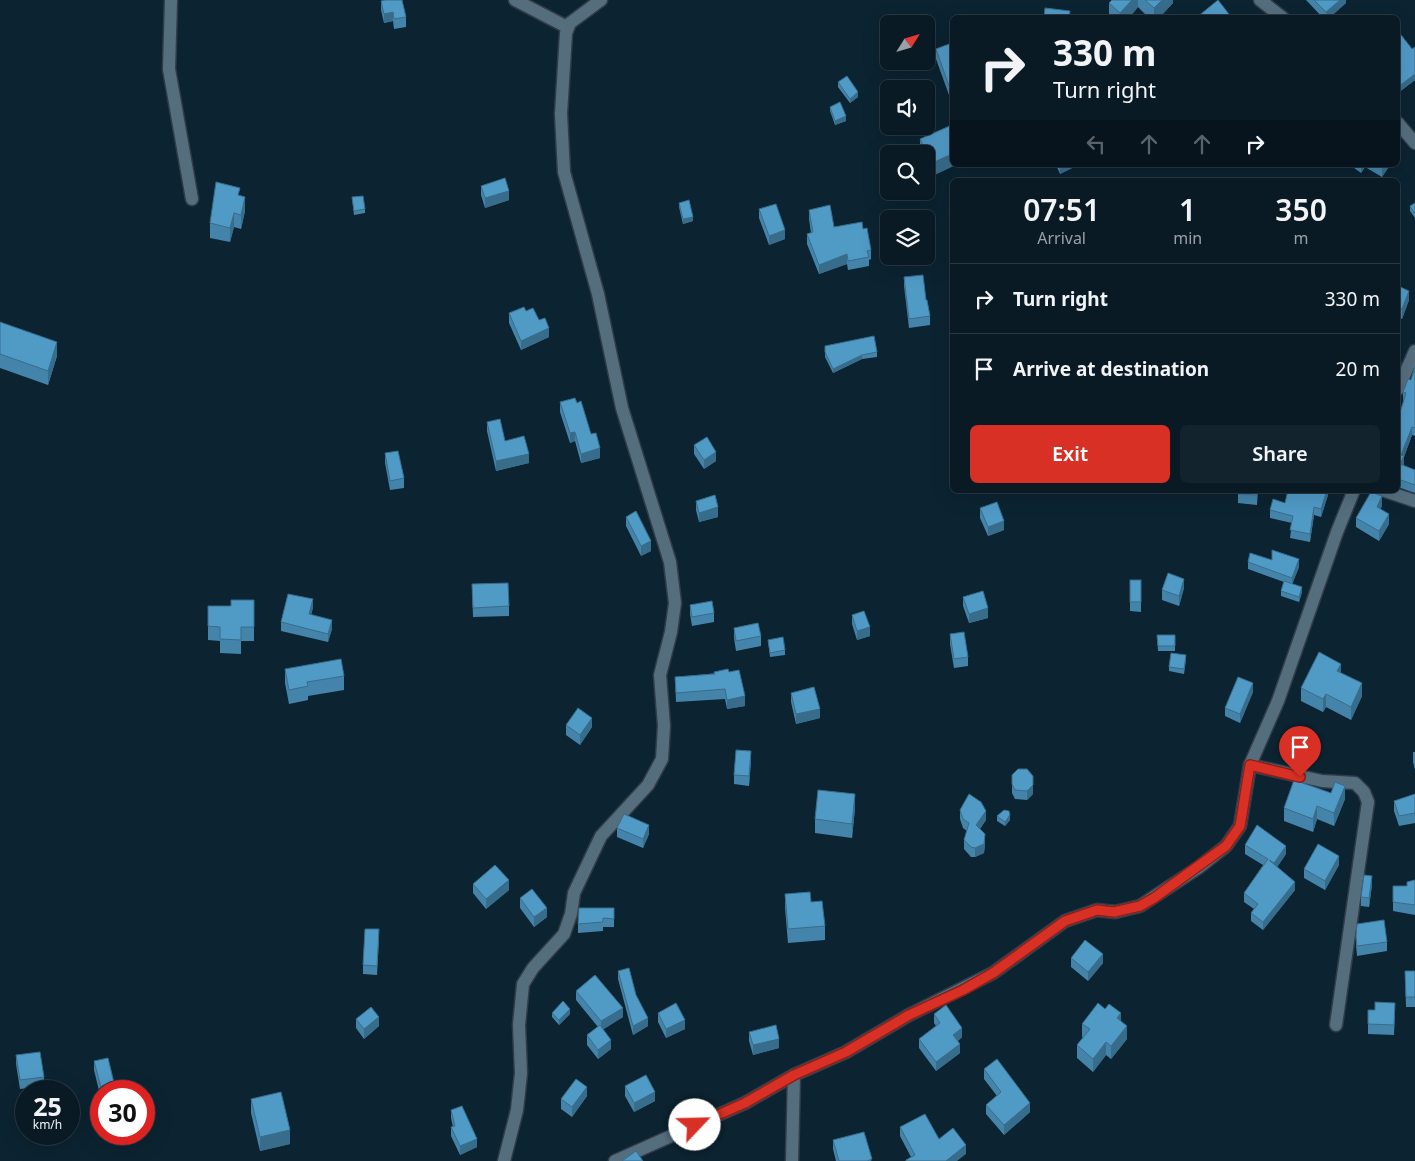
<!DOCTYPE html>
<style>
:root{--surface:#091a25;--page:#12232d;--text:#f1f3f6;--muted:#99a1a7;--line:#293842;--accent:#d93025}
body{margin:0;font-family:"Noto Sans",sans-serif;background:var(--page);color:var(--text);height:100vh;display:flex;flex-direction:column;font-size:19px;white-space:nowrap}
*{box-sizing:border-box;margin:0}
p{font-size:16px;color:var(--muted)}
.icon{flex:none;width:28px;height:28px;fill:none;stroke:currentColor;stroke-width:2;stroke-linecap:round;stroke-linejoin:round}
.map{position:relative;flex:1;overflow:hidden}
.panel{position:absolute;left:950px;top:178px;width:450px;height:315px;display:flex;flex-direction:column;background:var(--surface);border-radius:8px;box-shadow:0 5px 20px #0002,0 0 0 1px var(--line)}
.panel>*{flex:none}
.hud{position:absolute;left:950px;top:15px;width:450px;height:152px;border-radius:8px;box-shadow:0 5px 20px #0002,0 0 0 1px var(--line);background:#091a25;color:var(--text);overflow:hidden}
.needle{width:32px;rotate:53deg}
.tools{position:absolute;left:880px;top:15px;display:grid;gap:10px}
.tools a{display:grid;place-items:center;width:55px;height:55px;border-radius:8px;background:var(--surface);box-shadow:0 5px 20px #0002,0 0 0 1px var(--line);font-size:25px}
.speed{position:absolute;left:15px;top:1080px;display:flex;gap:10px;font-size:25px;font-weight:700;text-align:center}
.speed>*{display:grid;place-content:center;width:65px;height:65px;border-radius:50%;background:var(--surface);box-shadow:0 5px 20px #0002,0 0 0 1px var(--line);line-height:1}
.speed small{font-size:12px;font-weight:400}
.speed .limit{border:8px solid #d22;background:#fff;color:#111}
.pin{position:absolute;display:grid;place-items:center;width:42px;height:42px;color:#fff;margin:-51px -21px;border-radius:50% 50% 50% 0;rotate:-45deg;box-shadow:0 0 5px #0007}
.pin .icon{rotate:45deg}
.me{position:absolute;width:55px;margin:-28px;rotate:66deg;stroke-linejoin:round;filter:drop-shadow(0 0 4px #0008)}
.turn{display:flex;align-items:center;gap:18px;height:105px;padding:0 20px;font-size:22px}
.turn .icon{width:65px;height:65px;stroke-width:2.5}
.turn b{display:block;font-size:35px;line-height:42px}
.lanes{display:flex;align-items:center;height:48px;padding:0 20px;background:#0003;justify-content:center;gap:25px;direction:ltr}
.lanes .off{opacity:.35}
.eta{display:flex;justify-content:space-evenly;align-items:center;height:85px;text-align:center}
.eta b{font-size:30px;font-weight:600;line-height:35px}
.action{display:flex;gap:10px;margin-top:auto;padding:10px 20px}
.action a{flex:1;height:58px;border-radius:8px;background:var(--accent);color:#fff;font-size:20px;font-weight:600;line-height:58px;text-align:center}
.action a+a{background:var(--page);color:var(--text)}
ul{padding:0;list-style:none}
li{display:flex;align-items:center;gap:15px;height:70px;padding:0 20px;border-top:1px solid var(--line)}
li div{flex:1}
li b{display:block;font-size:19px}
li em{font-style:normal}
.map>svg:first-child{display:block}
.lines{fill:none;stroke-linecap:round;stroke-linejoin:round}
.minor-casing{stroke:#303d48;stroke-width:15}
.minor{stroke:#556e7e;stroke-width:12}
.wall{fill:#4584aa}
.shaded-wall{fill:#386c8b}
.building{fill:#509ac6;stroke:#386c8b}
.route-casing{stroke:#8d1f18;stroke-width:12}
.route{stroke:#d93025;stroke-width:9}
</style>
<div class="map">
<svg width="1415" height="1161" viewBox="0 0 1415 1161">
<rect width="100%" height="100%" fill="#0c2331"/>
<g class="lines">
<defs>
<g id="minor">
<path d="M171 0 169 69 192 199"/>
<path d="M515 0 567 27"/>
<path d="M1260 0 1283 18"/>
<path d="M1398 123 1415 143"/>
<path d="M1398 389 1415 351"/>
<path d="M1382 490 1415 501"/>
<path d="M1250 765 1322 781 1355 783 1364 792 1368 802 1336 1025"/>
<path d="M504 1161 517 1110 521 1073 519 1025 523 984 533 968 564 934 571 914 574 893 601 836 648 785 662 759 664 726 660 675 671 632 675 603 670 562 622 408 598 294 564 172 561 114 566 33 570 23 601 0"/>
<path d="M615 1161 745 1103 794 1075 846 1052 909 1015 993 973 1065 921 1097 910 1115 912 1140 906 1198 868 1226 846 1240 826 1250 765 1278 701 1337 532 1354 490"/>
<path d="M792 1161 794 1075"/>
</g>
</defs>
<use href="#minor" class="minor-casing"/>
<use href="#minor" class="minor"/>
</g>
<g class="wall">
<path d="M1112 0H1173V3L1159 18H1149L1138 7 1129 18H1110L1109 17V3Z"/>
<path d="M1306 0H1346V3L1329 18H1323Z"/>
<path d="M381 1 406 17V27L394 29 393 21 384 23 381 10Z"/>
<path d="M1398 31 1412 49 1415 47V80L1398 93Z"/>
<path d="M952 43V94L949 95 936 59V49Z"/>
<path d="M838 82 858 97 850 103 838 87Z"/>
<path d="M830 107 846 121 835 125 830 111Z"/>
<path d="M952 125 926 179 920 148V139Z"/>
<path d="M887 157H889V175L887 170Z"/>
<path d="M1056 165H1078L1060 174Z"/>
<path d="M1350 165H1390L1382 177 1365 167 1361 173Z"/>
<path d="M481 186 509 200 485 208 481 195Z"/>
<path d="M240 196 245 211 241 229 234 227 230 242 210 238V223Z"/>
<path d="M352 197 365 209V213L354 215Z"/>
<path d="M679 203 693 221 683 224 679 207Z"/>
<path d="M1415 203V218L1410 211V206Z"/>
<path d="M759 209 785 239 769 245 759 218Z"/>
<path d="M809 210 834 227 863 229 871 250V259L869 260V266L848 270 847 264 819 274 807 244V234L811 233 809 219Z"/>
<path d="M904 277 926 300 930 316V325L909 328 904 286Z"/>
<path d="M1398 286 1409 300 1402 319 1398 317Z"/>
<path d="M526 311 539 320 549 337 521 350 509 323V313Z"/>
<path d="M0 322 57 356 48 385 0 368Z"/>
<path d="M825 346 877 352V357L862 359 833 373 825 357Z"/>
<path d="M1415 367V436L1412 435 1404 457 1403 465 1415 470V493L1398 487V419L1404 401 1403 400V392L1411 380Z"/>
<path d="M560 402 577 403 591 434 600 458 581 463 575 441 570 443 560 412Z"/>
<path d="M487 422 505 441 529 463 496 471 487 431Z"/>
<path d="M694 445 716 461 704 469 694 454Z"/>
<path d="M385 453 404 478V488L390 490 385 463Z"/>
<path d="M1238 490H1258L1257 505 1238 503Z"/>
<path d="M1328 490V495L1321 517 1314 515 1310 542 1290 538 1292 523 1270 518V510L1285 503Z"/>
<path d="M696 501 718 517 699 522 696 510Z"/>
<path d="M1382 506 1380 509 1389 524 1379 541 1356 527V518Z"/>
<path d="M980 508 1004 530 988 536 980 518Z"/>
<path d="M626 517 651 551 641 556 626 526Z"/>
<path d="M1248 562 1299 567 1292 584 1302 592 1299 602 1281 596V591L1284 582 1248 569Z"/>
<path d="M1141 580V612L1130 611V602Z"/>
<path d="M472 584 509 606V616L473 617Z"/>
<path d="M1184 588 1179 606 1162 600V590Z"/>
<path d="M963 597 988 618 969 623 963 606Z"/>
<path d="M254 600V641H241V654L220 653V641L208 640V606H231Z"/>
<path d="M690 605 714 613V622L692 626 690 614Z"/>
<path d="M313 608 311 614 332 629 328 642 281 631V622Z"/>
<path d="M852 615 870 636 857 640 852 624Z"/>
<path d="M734 628 761 636V646L736 651 734 638Z"/>
<path d="M950 634 968 657V666L954 668 950 644Z"/>
<path d="M1157 635H1175V651H1158Z"/>
<path d="M768 640 785 650V655L770 657Z"/>
<path d="M1186 660 1184 674 1169 671V667Z"/>
<path d="M285 669 344 676V690L308 696V700L289 704 285 683Z"/>
<path d="M729 672 745 706 727 709 725 699 676 702 675 677Z"/>
<path d="M1341 673 1362 696 1351 720 1326 707 1323 712 1301 701V688Z"/>
<path d="M1253 692 1240 723 1225 716V708Z"/>
<path d="M791 693 820 718 796 724 791 702Z"/>
<path d="M566 725 592 727 580 745 566 735Z"/>
<path d="M1413 752H1415V770L1413 762Z"/>
<path d="M751 761 749 786 734 784V775Z"/>
<path d="M1012 775 1033 794 1027 800 1015 799 1012 793Z"/>
<path d="M1415 794V823L1399 826 1394 811V801Z"/>
<path d="M1345 799 1334 826 1317 819 1313 832 1284 821V808Z"/>
<path d="M855 808 852 838 815 833V819Z"/>
<path d="M960 810 986 820 980 829 985 844 984 853 975 857H971L964 849V840L967 831 963 828 960 819Z"/>
<path d="M997 816 1010 820 1005 826 997 821Z"/>
<path d="M617 828 649 834 643 848 617 837Z"/>
<path d="M1245 845 1286 854 1277 867 1295 890 1263 930 1251 921V913L1254 909 1244 902V893L1263 865 1245 854Z"/>
<path d="M1339 865 1325 890 1304 878V869Z"/>
<path d="M1415 880V915L1393 911V886H1407V882Z"/>
<path d="M473 884 509 890 486 909 473 893Z"/>
<path d="M1372 885 1369 907 1361 906V897Z"/>
<path d="M785 894 811 902 825 926V940L788 943 785 908Z"/>
<path d="M520 898 547 917 534 927 520 908Z"/>
<path d="M614 908V927H603V931L578 933V924Z"/>
<path d="M1356 936 1387 942V951L1357 956 1356 945Z"/>
<path d="M379 939 377 975 363 974V965Z"/>
<path d="M1071 958 1103 963 1088 981 1071 967Z"/>
<path d="M618 971 636 995 648 1026 633 1035 618 979Z"/>
<path d="M1405 971H1415V1007H1406Z"/>
<path d="M576 991 623 1017 603 1029 611 1049 598 1059 587 1045V1035L598 1027 576 1000Z"/>
<path d="M1368 1010 1395 1013 1394 1035 1368 1034Z"/>
<path d="M552 1013 570 1014 559 1025 552 1017Z"/>
<path d="M658 1013 685 1029 666 1038 658 1022Z"/>
<path d="M934 1014 962 1037 958 1041 960 1053 936 1071 919 1048V1039L936 1026 934 1023Z"/>
<path d="M356 1019 379 1026 364 1039 356 1028Z"/>
<path d="M1121 1021 1127 1039 1111 1059 1106 1055 1093 1072 1077 1058V1045L1083 1037H1082V1024Z"/>
<path d="M749 1032 779 1048 753 1055 749 1041Z"/>
<path d="M16 1055 44 1077V1086L20 1089 16 1064Z"/>
<path d="M94 1061 116 1091H101V1099L94 1070Z"/>
<path d="M984 1069 1030 1112 1004 1135 986 1114V1105L997 1096 984 1079Z"/>
<path d="M625 1086 655 1101 634 1112 625 1096Z"/>
<path d="M587 1096 572 1117 561 1109V1099Z"/>
<path d="M251 1099 290 1144 260 1151 251 1113Z"/>
<path d="M451 1110 477 1147 460 1155 451 1136V1127H453L451 1118Z"/>
<path d="M900 1127 939 1139 966 1154 911 1157 900 1136Z"/>
<path d="M833 1140 872 1161H836L833 1149Z"/>
</g>
<g class="shaded-wall">
<path d="M1132 0H1138V7L1129 18H1120V13Z"/>
<path d="M1162 0H1173V3L1159 18H1154V8Z"/>
<path d="M1340 0H1346V3L1329 18H1326V12Z"/>
<path d="M393 12V21L384 23V14Z"/>
<path d="M1415 74V80L1398 93V87Z"/>
<path d="M952 84V94L949 95V86Z"/>
<path d="M858 92V97L850 103V99Z"/>
<path d="M846 116V121L835 125V121Z"/>
<path d="M1401 137V146L1398 152V143Z"/>
<path d="M952 154V165H956L926 179V166Z"/>
<path d="M1060 165H1078L1060 174Z"/>
<path d="M1361 165H1365V167L1361 173Z"/>
<path d="M1384 165H1390L1382 177V168Z"/>
<path d="M509 191V200L485 208V198Z"/>
<path d="M895 191H917V193L895 198Z"/>
<path d="M245 197V211L241 229V215Z"/>
<path d="M234 213V227L230 242V228Z"/>
<path d="M693 217V221L683 224V219Z"/>
<path d="M785 230V239L769 245V236Z"/>
<path d="M847 254V264L819 274V265Z"/>
<path d="M1409 291V300L1402 319V309Z"/>
<path d="M549 328V337L521 350V341Z"/>
<path d="M57 342V356L48 385V371Z"/>
<path d="M862 355V359L833 373V369Z"/>
<path d="M1412 427V435L1404 457V465L1400 472 1401 455Z"/>
<path d="M575 432V441L570 443V433Z"/>
<path d="M600 448V458L581 463V454Z"/>
<path d="M716 452V461L704 469V460Z"/>
<path d="M529 454V463L496 471V461Z"/>
<path d="M1327 490H1328V495L1321 517V509Z"/>
<path d="M1382 496V506L1377 517V507Z"/>
<path d="M718 507V517L699 522V513Z"/>
<path d="M1314 507V515L1310 542V534Z"/>
<path d="M1389 514V524L1379 541V531Z"/>
<path d="M1004 521V530L988 536V527Z"/>
<path d="M651 541V551L641 556V546Z"/>
<path d="M1299 559V567L1292 585V578Z"/>
<path d="M1184 579V588L1179 606V596Z"/>
<path d="M1302 587V592L1299 602V597Z"/>
<path d="M313 599V608L309 623V614Z"/>
<path d="M988 608V618L969 623V614Z"/>
<path d="M332 620V629L328 642V634Z"/>
<path d="M870 627V636L857 640V631Z"/>
<path d="M1341 664V677L1337 671Z"/>
<path d="M1253 683V692L1240 723V714Z"/>
<path d="M1362 683V696L1351 720V707Z"/>
<path d="M1326 694V707L1323 712V699Z"/>
<path d="M745 696V706L727 709V700Z"/>
<path d="M820 709V718L796 724V714Z"/>
<path d="M592 718V727L580 745V735Z"/>
<path d="M751 751V761L749 786V776Z"/>
<path d="M1033 776V794L1027 800V791Z"/>
<path d="M1345 786V799L1334 826V813Z"/>
<path d="M855 794V808L852 838V824Z"/>
<path d="M1317 806V819L1313 832V819Z"/>
<path d="M986 811V820L976 834V825Z"/>
<path d="M1010 815V820L1005 826V822Z"/>
<path d="M649 825V834L643 848V839Z"/>
<path d="M985 834V844L984 853 975 857V848Z"/>
<path d="M1286 846V854L1274 872V863Z"/>
<path d="M1339 856V865L1325 890V881Z"/>
<path d="M1372 876V885L1369 907V898Z"/>
<path d="M509 880V890L486 909V899Z"/>
<path d="M1295 882V890L1263 930V922Z"/>
<path d="M547 908V917L534 927V917Z"/>
<path d="M1103 954V963L1088 981V972Z"/>
<path d="M623 1008V1017L601 1031V1021Z"/>
<path d="M570 1009V1014L559 1025V1020Z"/>
<path d="M1121 1013V1027L1117 1018Z"/>
<path d="M379 1017V1026L364 1039V1029Z"/>
<path d="M648 1018V1026L633 1035V1026Z"/>
<path d="M685 1020V1029L666 1038V1029Z"/>
<path d="M1127 1026V1039L1111 1059V1046Z"/>
<path d="M962 1028V1037L953 1044V1035Z"/>
<path d="M779 1039V1048L753 1055V1045Z"/>
<path d="M611 1040V1049L598 1059V1050Z"/>
<path d="M1106 1042V1055L1093 1072V1059Z"/>
<path d="M960 1044V1053L936 1071V1062Z"/>
<path d="M587 1087V1096L572 1117V1107Z"/>
<path d="M655 1092V1101L634 1112V1103Z"/>
<path d="M1030 1103V1112L1004 1135V1125Z"/>
<path d="M290 1130V1144L260 1151V1137Z"/>
<path d="M477 1139V1147L460 1155V1146Z"/>
<path d="M966 1145V1154L957 1161H946Z"/>
</g>
<g class="building">
<path d="M385 0H402L406 17 394 19 393 12 384 14 381 1Z"/>
<path d="M1112 0H1132L1120 13 1109 3Z"/>
<path d="M1145 0H1162L1154 8Z"/>
<path d="M1218 0 1232 18H1196Z"/>
<path d="M1314 0H1340L1326 12Z"/>
<path d="M1045 8 1070 11 1069 18H1044Z"/>
<path d="M1398 31 1412 49 1415 47V74L1398 87V74L1401 69 1398 65V59L1401 55 1398 51Z"/>
<path d="M952 43V84L949 86 936 49Z"/>
<path d="M847 76 858 92 850 99 838 82Z"/>
<path d="M840 102 846 116 835 121 830 107Z"/>
<path d="M952 125V154L926 166V154H899L924 147 920 139Z"/>
<path d="M1398 135 1401 137 1398 143Z"/>
<path d="M505 178 509 191 485 198 481 186Z"/>
<path d="M216 182 240 188 238 195 245 197 241 215 234 213 230 228 210 223Z"/>
<path d="M363 196 365 209 354 211 352 197Z"/>
<path d="M689 200 693 217 683 219 679 203Z"/>
<path d="M1415 203V214L1410 206Z"/>
<path d="M776 204 785 230 769 236 759 209Z"/>
<path d="M830 205 834 227 862 222 863 229 867 228 871 250 867 251 869 257 848 261 847 254 819 265 807 234 813 232 809 210Z"/>
<path d="M923 275 926 300H927L930 316 909 319 904 277Z"/>
<path d="M1398 286 1409 291 1402 309 1398 308Z"/>
<path d="M524 307 526 311 533 308 539 320 545 318 549 328 521 341 509 313Z"/>
<path d="M0 322 57 342 48 371 0 354Z"/>
<path d="M874 336 877 352 862 355 833 369 825 352V346Z"/>
<path d="M1415 367V428L1412 427 1401 455 1404 456 1400 464 1415 470V485L1398 479V419L1406 393 1403 392 1408 379 1411 380Z"/>
<path d="M575 398 577 403 581 401 591 434 596 433 600 448 581 454 575 432 570 433 560 402Z"/>
<path d="M500 419 505 441 524 436 529 454 496 461 487 422Z"/>
<path d="M707 437 716 452 704 460 694 445Z"/>
<path d="M398 451 404 478 390 481 385 453Z"/>
<path d="M1238 490H1257V495L1238 494Z"/>
<path d="M1288 490H1327L1321 509 1314 507 1310 534 1290 530 1293 516 1270 510 1273 499 1285 503Z"/>
<path d="M1371 492 1382 496 1377 507 1389 514 1379 531 1356 518Z"/>
<path d="M715 495 718 507 699 513 696 501Z"/>
<path d="M997 502 1004 521 988 527 980 508Z"/>
<path d="M636 511 651 541 641 546 626 517Z"/>
<path d="M1272 550 1299 559 1292 578 1248 562 1250 553 1272 560Z"/>
<path d="M1168 573 1184 579 1179 596 1162 590Z"/>
<rect x="1130" y="580" width="11" height="22"/>
<path d="M1284 581 1302 587 1299 597 1281 591Z"/>
<path d="M508 583 509 606 473 608 472 584Z"/>
<path d="M983 591 988 608 969 614 963 597Z"/>
<path d="M288 594 313 599 309 614 332 620 328 634 281 622Z"/>
<path d="M231 600H254V627H241V640L220 639V627L208 626V606H231Z"/>
<path d="M712 601 714 613 692 617 690 605Z"/>
<path d="M864 611 870 627 857 631 852 615Z"/>
<path d="M758 623 761 636 736 641 734 628Z"/>
<path d="M964 632 968 657 954 659 950 634Z"/>
<path d="M1157 635H1175V646H1158Z"/>
<path d="M783 637 785 650 770 653 768 640Z"/>
<path d="M1319 652 1341 664 1337 671 1362 683 1351 707 1326 694 1323 699 1301 688Z"/>
<path d="M1171 653 1186 655 1184 669 1169 667Z"/>
<path d="M341 659 344 676 307 682 308 686 289 690 285 669Z"/>
<path d="M728 669 729 672 739 670 745 696 727 700 725 689 676 693 675 677 715 674 714 672Z"/>
<path d="M1238 677 1253 683 1240 714 1225 708Z"/>
<path d="M814 687 820 709 796 714 791 693Z"/>
<path d="M578 708 592 718 580 735 566 725Z"/>
<path d="M736 750 751 751 749 776 734 775Z"/>
<path d="M1018 769H1027L1033 776V785L1027 791 1015 790 1012 784V775Z"/>
<path d="M1294 780 1331 793 1335 782 1345 786 1334 813 1317 806 1313 819 1284 808Z"/>
<path d="M818 790 855 794 852 824 815 819Z"/>
<path d="M969 794 981 802 986 811 976 825 985 834 984 844 975 848 971 847 964 840 969 823 963 819 960 810Z"/>
<path d="M1415 794V813L1399 816 1394 801Z"/>
<path d="M1004 810 1009 811 1010 815 1005 822 997 816Z"/>
<path d="M624 814 649 825 643 839 617 828Z"/>
<path d="M1257 825 1286 846 1274 863 1269 860 1295 882 1263 922 1251 913 1258 904 1244 893 1268 859 1245 845Z"/>
<path d="M1318 844 1339 856 1325 881 1304 869Z"/>
<path d="M495 865 509 880 486 899 473 884Z"/>
<path d="M1364 875 1372 876 1369 898 1361 897Z"/>
<path d="M1415 880V905L1393 902V886H1407V882Z"/>
<path d="M532 889 547 908 534 917 520 898Z"/>
<path d="M810 892 811 902 822 901 825 926 788 929 785 894Z"/>
<path d="M579 908H614V919L603 918V922L578 924Z"/>
<path d="M1384 920 1387 942 1357 946 1356 936 1357 924Z"/>
<path d="M365 929H379L377 966 363 965Z"/>
<path d="M1085 940 1103 954 1088 972 1071 958Z"/>
<path d="M629 968 636 995 648 1018 633 1026 618 971Z"/>
<path d="M1405 971H1415V997H1406Z"/>
<path d="M595 975 623 1008 601 1021 576 991Z"/>
<path d="M563 1001 570 1009 559 1020 552 1013Z"/>
<path d="M1375 1002 1395 1003 1394 1025 1368 1024V1010H1375Z"/>
<path d="M676 1003 685 1020 666 1029 658 1013Z"/>
<path d="M1098 1003 1105 1009 1109 1004 1121 1013 1117 1018 1127 1026 1111 1046 1106 1042 1093 1059 1077 1045 1090 1029 1082 1024Z"/>
<path d="M946 1005 962 1028 953 1035 960 1044 936 1062 919 1039 940 1023 934 1014Z"/>
<path d="M371 1007 379 1017 364 1029 356 1019Z"/>
<path d="M600 1025 611 1040 598 1050 587 1035Z"/>
<path d="M776 1025 779 1039 753 1045 749 1032Z"/>
<path d="M40 1052 44 1077 20 1080 16 1055Z"/>
<path d="M108 1058 116 1091H102L94 1061Z"/>
<path d="M997 1059 1030 1103 1004 1125 986 1105 1001 1092 984 1069Z"/>
<path d="M646 1075 655 1092 634 1103 625 1086Z"/>
<path d="M576 1079 587 1087 572 1107 561 1099Z"/>
<path d="M281 1092 290 1130 260 1137 251 1099Z"/>
<path d="M462 1106 477 1139 460 1146 451 1127 455 1126 451 1110Z"/>
<path d="M925 1114 939 1139 953 1128 966 1145 946 1161H906V1160L915 1155 900 1127Z"/>
<path d="M864 1132 872 1159 867 1161H839L833 1140Z"/>
<path d="M636 1151 643 1161H622Z"/>
</g>
<g class="lines">
<defs>
<path id="route" d="M695 1125 745 1103 794 1075 846 1052 909 1015 963 990 993 973 1065 921 1097 910 1114 912 1140 906 1154 898 1226 846 1240 826 1250 765 1300 777"/>
</defs>
<use href="#route" class="route-casing"/>
<use href="#route" class="route"/>
</g>
</svg>
<div class="tools">
<a><svg class="needle" viewBox="-14 -14 28 28"><path d="M0-13l5 13h-10z" fill="#e53935"/><path d="M0 13l5-13h-10z" fill="#99a1a7"/></svg></a>
<a><svg class="icon" aria-label="sound" viewBox="0 0 24 24"><path d="M4 9h4l5-4v14l-5-4H4zM17 9q2 3 0 6"/></svg></a>
<a><svg class="icon" aria-label="search" viewBox="0 0 24 24"><circle cx="10" cy="10" r="6"/><path d="M15 15l6 6"/></svg></a>
<a><svg class="icon" aria-label="layers" viewBox="0 0 24 24"><path d="M12 4l9 5-9 5-9-5zM3 14l9 5 9-5"/></svg></a>
</div>
<div class="speed"><div>25<small>km/h</small></div><div class="limit">30</div></div>
<div class="pin" style="left:1300px;top:777px;background:#d93025"><svg class="icon" aria-label="arrive" viewBox="0 0 24 24"><path d="M6 21V4h12l-3 4 3 4H6"/></svg></div>
<svg class="me" style="left:695px;top:1125px" viewBox="-20 -20 40 40"><circle r="19" fill="#fff"/><path d="M0-13L10 11 0 6-10 11z" fill="#d93025"/></svg>
<div class="hud">
<div class="turn"><svg class="icon" aria-label="right" viewBox="0 0 24 24"><path d="M7 20v-9h11M14 6l5 5-5 5"/></svg><div><b>330 m</b>Turn right</div></div>
<div class="lanes"><svg class="icon off" aria-label="left" viewBox="0 0 24 24"><path d="M17 20v-9H6M10 6l-5 5 5 5"/></svg><svg class="icon off" aria-label="ahead" viewBox="0 0 24 24"><path d="M12 20V5M6 11l6-6 6 6"/></svg><svg class="icon off" aria-label="ahead" viewBox="0 0 24 24"><path d="M12 20V5M6 11l6-6 6 6"/></svg><svg class="icon" aria-label="right" viewBox="0 0 24 24"><path d="M7 20v-9h11M14 6l5 5-5 5"/></svg></div>
</div>
<section class="panel">
<div class="eta">
<div><b>07:51</b><p>Arrival</p></div>
<div><b>1</b><p>min</p></div>
<div><b>350</b><p>m</p></div>
</div>
<ul>
<li><svg class="icon" aria-label="right" viewBox="0 0 24 24"><path d="M7 20v-9h11M14 6l5 5-5 5"/></svg><div><b>Turn right</b></div><em>330 m</em></li>
<li><svg class="icon" aria-label="arrive" viewBox="0 0 24 24"><path d="M6 21V4h12l-3 4 3 4H6"/></svg><div><b>Arrive at destination</b></div><em>20 m</em></li>
</ul>
<div class="action"><a>Exit</a><a>Share</a></div>
</section>
</div>
